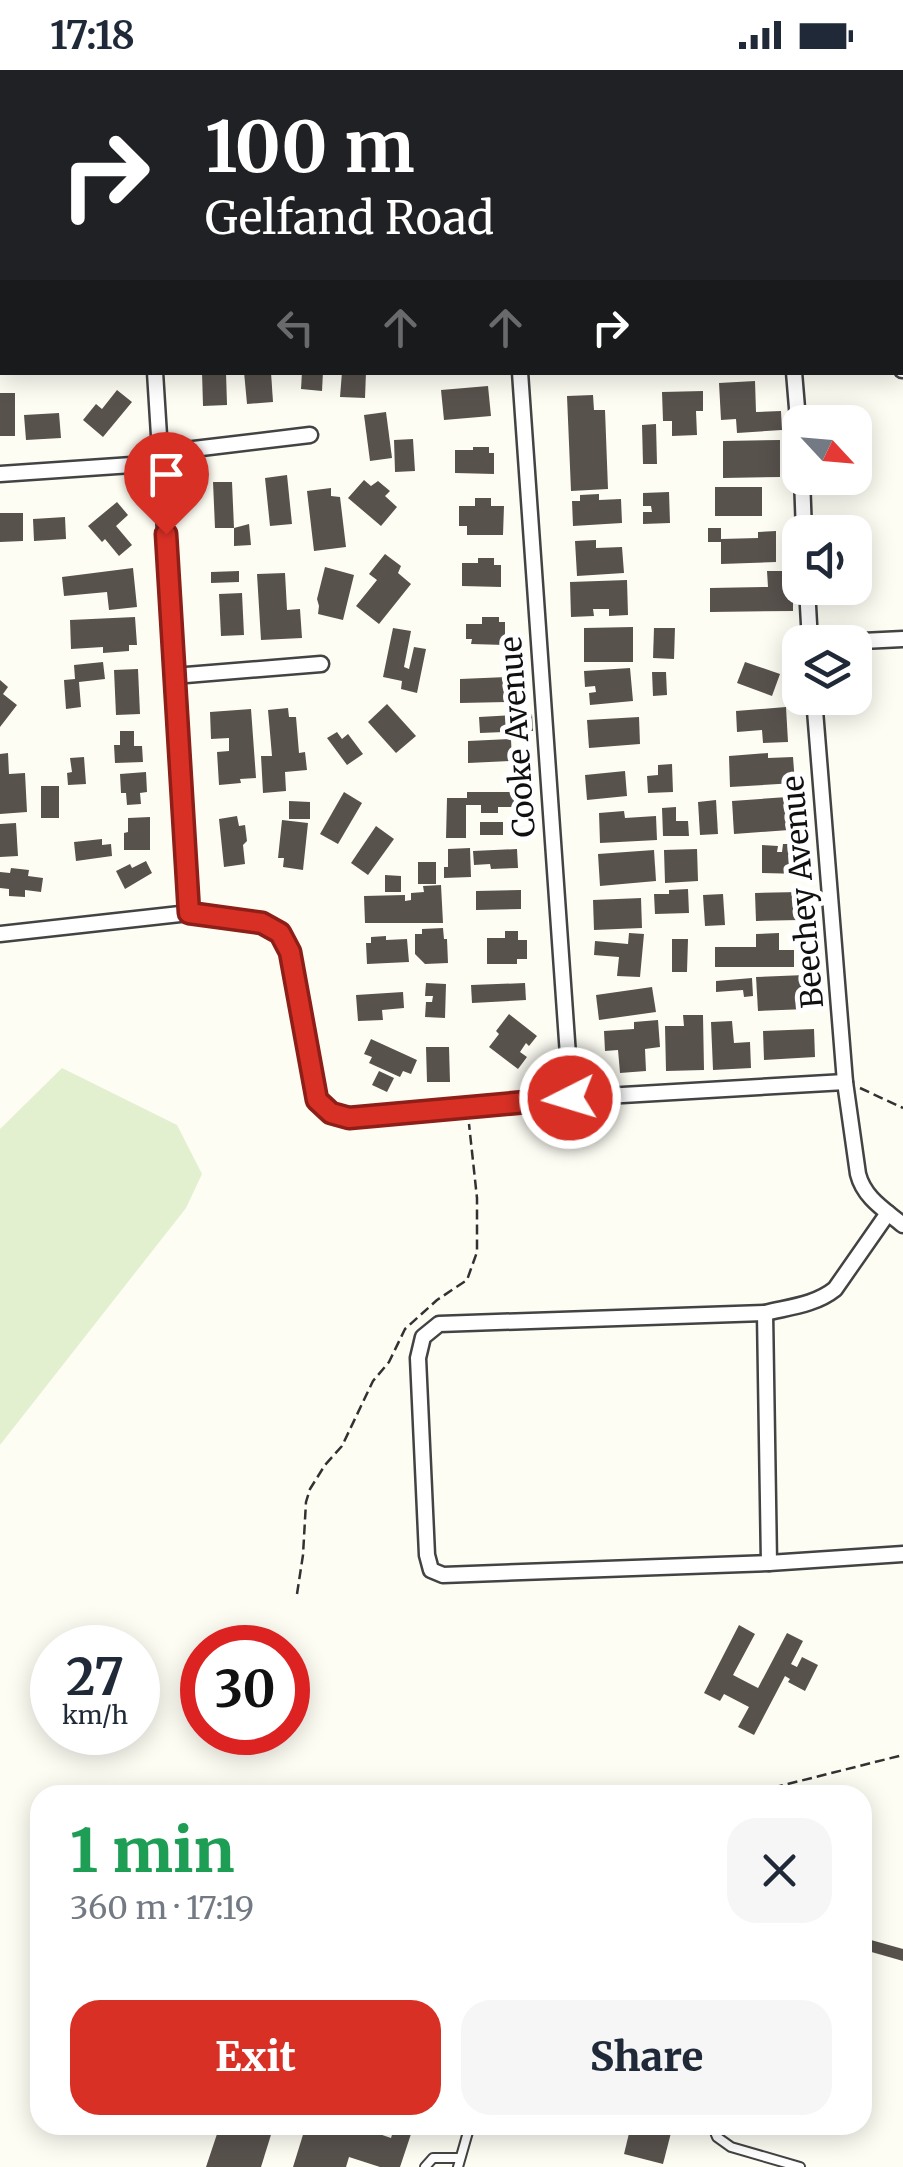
<!DOCTYPE html>
<meta charset="utf-8">
<style>
:root{--surface:#fff;--page:#f6f6f7;--text:#1f2937;--muted:#747a83;--accent:#d93025}
body{margin:0;font-family:Merriweather,serif;background:var(--page);color:var(--text);height:100vh;display:flex;flex-direction:column;font-size:38px;white-space:nowrap}
*{box-sizing:border-box;margin:0}
p{font-size:32px;color:var(--muted)}
.icon{flex:none;width:55px;height:55px;fill:none;stroke:currentColor;stroke-width:2;stroke-linecap:round;stroke-linejoin:round}
.map{position:relative;flex:1;overflow:hidden}
.details{position:absolute;left:30px;top:1715px;width:842px;height:350px;display:flex;flex-direction:column;background:var(--surface);border-radius:30px;box-shadow:0 5px 25px #0003}
.details>*{flex:none}
.top-card{position:absolute;left:0px;top:0px;width:905px;height:305px;box-shadow:0 5px 25px #0003;background:#202124;color:#fff;overflow:hidden}
.needle{width:65px;rotate:116deg}
.buttons{position:absolute;left:782px;top:335px;display:grid;gap:20px}
.buttons a{display:grid;place-items:center;width:90px;height:90px;border-radius:20px;background:var(--surface);box-shadow:0 5px 25px #0003;font-size:50px}
.speed{position:absolute;left:30px;top:1555px;display:flex;gap:20px;font-size:50px;font-weight:700;text-align:center}
.speed>*{display:grid;place-content:center;width:130px;height:130px;border-radius:50%;background:var(--surface);box-shadow:0 5px 25px #0003;line-height:1}
.speed small{font-size:25px;font-weight:400}
.speed .limit{border:15px solid #d22;background:#fff;color:#111}
.pin{position:absolute;display:grid;place-items:center;width:85px;height:85px;color:#fff;margin:-102px -42px;border-radius:50% 50% 50% 0;rotate:-45deg;box-shadow:0 0 10px #0007}
.pin .icon{rotate:45deg}
.me{position:absolute;width:110px;margin:-55px;rotate:265deg;stroke-linejoin:round;filter:drop-shadow(0 0 8px #0008)}
.turn{display:flex;align-items:center;gap:35px;height:210px;padding:0 40px;font-size:45px}
.turn .icon{width:130px;height:130px;stroke-width:2.5}
.turn b{display:block;font-size:70px;line-height:85px}
.lanes{display:flex;align-items:center;height:95px;padding:0 40px;background:#0003;justify-content:center;gap:50px;direction:ltr}
.lanes .off{opacity:.35}
.round{display:grid;place-items:center;flex:none;width:105px;height:105px;border-radius:30px;background:var(--page)}
.headline{display:flex;align-items:center;justify-content:space-between;height:170px;padding:0 40px}
h1{font-size:60px;font-weight:800;line-height:75px;color:#1e9e55}
.primary-button{display:flex;gap:20px;margin-top:auto;padding:20px 40px}
.primary-button a{flex:1;height:115px;border-radius:30px;background:var(--accent);color:#fff;font-size:40px;font-weight:800;line-height:115px;text-align:center}
.primary-button a+a{background:var(--page);color:var(--text)}
.status{display:flex;justify-content:space-between;align-items:center;height:70px;padding:0 50px;background:var(--surface);direction:ltr}
.status svg{height:28px;fill:currentColor}
.map>svg:first-child{display:block}
.pitch{fill:#e3f0cf}
.building{fill:#58524d}
.lines{fill:none;stroke-linecap:round;stroke-linejoin:round}
.lane-casing{stroke:#434343;stroke-width:12}
.street-casing{stroke:#434343;stroke-width:19}
.path{stroke:#323232;stroke-width:2.5;stroke-dasharray:10 5;stroke-linecap:butt}
.lane{stroke:#fff;stroke-width:8}
.street{stroke:#fff;stroke-width:14}
.route-casing{stroke:#8d1f18;stroke-width:25}
.route{stroke:#d93025;stroke-width:18}
.labels{text-anchor:middle;stroke-width:10;stroke-linejoin:round;paint-order:stroke}
.street-label{font-size:30px;fill:#101010;stroke:#fff}
</style>
<div class="status"><b>17:18</b><svg viewBox="0 0 49 12"><path d="M0 12V9h3v3zM5 12V6h3v6zM10 12V3h3v9zM15 12V0h3v12zM26 1h20v11H26zM47 4h2v5h-2z"/></svg></div>
<div class="map">
<svg width="903" height="2097" viewBox="0 0 903 2097">
<rect width="100%" height="100%" fill="#fefdf4"/>
<path class="pitch" d="M62 998 177 1055 202 1104 186 1138 0 1375V1059Z"/>
<g class="building">
<path d="M202 302H226L227 335 203 336Z"/>
<path d="M244 302H271L273 332 247 334Z"/>
<path d="M302 302H323L322 321 301 319Z"/>
<path d="M342 302H366L365 328 340 327Z"/>
<path d="M755 311 756 342 781 341 782 360 737 363 736 349 721 350 719 313Z"/>
<path d="M488 316 491 346 444 350 441 320Z"/>
<path d="M117 320 132 332 103 367 83 350 96 334 102 339Z"/>
<path d="M703 321V341H696L697 365 672 366V351H663L662 322Z"/>
<rect x="0" y="323" width="15" height="43"/>
<path d="M593 325 594 340H605L608 419 571 421 567 326Z"/>
<path d="M386 342 392 388 370 391 364 345Z"/>
<path d="M59 343 61 368 26 370 24 345Z"/>
<path d="M656 354 657 394H643L642 355Z"/>
<path d="M413 369 415 401 395 402 394 370Z"/>
<path d="M780 370V407L723 408V371Z"/>
<path d="M473 377H489V383H494V404L455 403V380H473Z"/>
<path d="M287 405 292 454 270 456 265 408Z"/>
<path d="M364 410 371 416 378 411 390 421 385 426 397 437 381 456 348 428Z"/>
<path d="M213 412H232L234 458H215Z"/>
<rect x="715" y="417" width="47" height="29"/>
<path d="M331 418V426L340 427 346 477 314 481 307 421Z"/>
<path d="M669 422 670 453 643 454V442H652L651 436H643V423Z"/>
<path d="M599 424V430L621 429 622 453 573 456 572 431H580V425Z"/>
<path d="M475 428H491V436H504L503 465H467V456H459V436H475Z"/>
<path d="M117 432 128 445 116 456 132 475 119 486 105 469 102 472 88 456Z"/>
<path d="M0 443H23V471L0 472Z"/>
<path d="M65 447 66 469 34 471 33 449Z"/>
<path d="M249 454 251 475 234 476V458Z"/>
<path d="M708 458H721V469L758 468V462L776 461V492L721 494V472H708Z"/>
<path d="M596 470V478L622 477 624 503 577 506 575 471Z"/>
<path d="M385 484 401 496 398 503 411 514 379 554 356 536 377 510 369 504Z"/>
<path d="M478 488H494V495H501V517L462 516V493H478Z"/>
<path d="M325 497 354 505 343 550 318 544 319 536 317 529Z"/>
<path d="M133 498 137 537 109 540 107 522 64 526 62 507Z"/>
<path d="M239 501V512L211 513V502Z"/>
<path d="M767 501H793V541L710 542V518L768 517Z"/>
<path d="M285 503 287 540 300 539 302 568 261 570 257 504Z"/>
<path d="M627 510 628 545 609 546V539H593L594 546 571 547 570 512Z"/>
<path d="M242 523 244 565 221 566 219 524Z"/>
<path d="M135 547 137 575H129V581L103 583V577L71 579 70 550Z"/>
<path d="M482 547H499V552H505V575L471 574 472 569H466V554H482Z"/>
<path d="M633 557V592H584V558Z"/>
<path d="M393 558 411 561 404 597 409 599 414 577 426 579 417 623 401 619 402 611 383 607Z"/>
<path d="M654 558H675L674 589 653 588Z"/>
<path d="M103 592 105 609 79 612 81 637 66 639 64 610 75 609 74 595Z"/>
<path d="M745 592 780 604 772 626 737 613Z"/>
<path d="M630 598 633 631 590 635 589 623 596 622 595 616 585 617 584 601Z"/>
<path d="M138 599 140 644 116 645 114 600Z"/>
<path d="M652 602H666L667 625 653 626Z"/>
<path d="M507 607V632L460 633V609Z"/>
<path d="M0 610 8 617 3 624 17 635 0 657Z"/>
<path d="M387 634 416 666 396 683 368 652Z"/>
<path d="M786 637 788 672 763 673 762 660 737 662 736 641Z"/>
<path d="M288 638 289 647H296L299 683 305 682 307 700 285 702 286 721 263 723 261 686H272L268 640Z"/>
<path d="M251 639 256 708 240 709 241 713 219 715 217 682 229 681V668L211 669 210 642Z"/>
<path d="M532 644 533 661 480 663 479 647Z"/>
<path d="M639 647 640 674 589 678 587 650Z"/>
<path d="M120 661H134V676H142L143 692 115 693 114 675H120Z"/>
<path d="M337 662 342 669 348 664 363 684 347 695 327 668Z"/>
<path d="M511 669 512 691 468 693V671Z"/>
<path d="M8 683 9 704 25 703 27 742 0 744V684Z"/>
<path d="M768 683V688L793 687 795 713 730 717 729 686Z"/>
<path d="M84 687 86 714 68 715 67 703 72 702 70 688Z"/>
<path d="M672 694 673 722 648 723 647 706 658 705V695Z"/>
<path d="M625 701 627 726 587 730 585 705Z"/>
<path d="M146 702 147 722 140 723 141 734 127 735 126 723H121L120 704Z"/>
<rect x="41" y="716" width="18" height="32"/>
<path d="M344 722 362 733 338 774 320 764Z"/>
<path d="M467 722H514V737H498V743H481V735H466V768H446L447 728H467Z"/>
<path d="M787 727 789 760 734 764 732 731Z"/>
<path d="M716 730 718 764 700 765 698 732Z"/>
<path d="M289 731 310 732V749H289Z"/>
<path d="M676 737V751H688L689 766H663L662 738Z"/>
<path d="M624 741 625 748 656 746 657 770 600 773 599 743Z"/>
<path d="M237 746 239 756 245 755 247 771 243 775 245 794 224 797 219 749Z"/>
<path d="M150 747V780H124V763L128 762V748Z"/>
<path d="M282 750 308 753 303 800 283 797 284 788H278Z"/>
<rect x="480" y="752" width="23" height="13"/>
<path d="M16 753 18 786 0 787V754Z"/>
<path d="M376 756 394 769 368 805 351 793Z"/>
<path d="M102 769V775L111 774 112 786 76 791 74 772Z"/>
<path d="M783 774H803V804L762 803V775L778 776 777 782H782Z"/>
<path d="M470 778 471 807 444 808V797H448V779Z"/>
<path d="M517 779 518 798 491 799 490 794 474 795 473 781Z"/>
<path d="M697 779 698 811 665 813 664 780Z"/>
<path d="M654 780 656 811 600 816 598 784Z"/>
<path d="M146 791 152 803 125 819 116 801 130 794 132 798Z"/>
<rect x="418" y="792" width="18" height="22"/>
<path d="M11 798 29 800 28 806 43 808 41 822 25 820V827L9 826V819L0 818V802L10 803Z"/>
<path d="M385 805 401 806V822H385Z"/>
<path d="M441 815 443 853H365L364 826 405 825V831L411 830V823L424 822 423 816Z"/>
<path d="M688 819 689 843 655 844 654 824H669V820Z"/>
<path d="M521 820V839L476 840V821Z"/>
<path d="M799 822V850L756 851 755 823Z"/>
<path d="M723 824 725 855 705 856 703 825Z"/>
<path d="M641 828 642 858 594 860 593 830Z"/>
<path d="M443 858 444 869H447L448 893 425 894 415 884V864H422V859Z"/>
<path d="M505 861H518V870H527V889H517V894H487V868H505Z"/>
<path d="M629 863 644 864 640 907 617 906 619 887 594 885 595 871 628 874Z"/>
<path d="M779 863V880H794V897H715V877H756V864Z"/>
<path d="M386 866V870L407 869 409 892 367 894 366 873H371V867Z"/>
<path d="M672 869H688L687 902H672Z"/>
<path d="M805 905 807 939 758 941 756 907Z"/>
<path d="M752 908 753 926 744 927 743 920 716 922V911Z"/>
<path d="M426 913 446 914 445 948 425 947 426 932H432L433 926H425Z"/>
<path d="M525 913 526 930 472 933 471 915Z"/>
<path d="M652 917 656 942 599 950 596 925Z"/>
<path d="M403 922 404 938 382 940 383 950 358 951 356 925Z"/>
<path d="M509 944 537 966 529 976 526 973 520 982 527 987 518 999 489 977 499 964 496 961Z"/>
<path d="M683 945H703L704 1000 666 1001 665 956H684Z"/>
<path d="M658 950 660 977 645 979 646 1001 620 1003 618 980 605 981 604 961 634 959V952Z"/>
<path d="M732 951 734 973 750 972 751 998 713 1000 711 952Z"/>
<path d="M814 959 815 987 764 990 763 961Z"/>
<path d="M371 969 417 990 411 1004 403 1001 400 1007 369 993 372 987 364 984Z"/>
<path d="M426 977H449L450 1012H427Z"/>
<path d="M379 1001 394 1008 387 1022 372 1015Z"/>
<path d="M739 1555 755 1564 733 1605 758 1618 787 1563 803 1571 791 1594 797 1597 802 1587 818 1595 805 1621 788 1612 790 1609 785 1606 754 1665 738 1657 749 1637 724 1624 720 1631 704 1623Z"/>
<path d="M871 1870 903 1879V1891L868 1881Z"/>
<path d="M220 2055H274L261 2097H206Z"/>
<path d="M306 2055H360L359 2057 391 2068 395 2055H414L400 2097H380L349 2087 346 2097H293Z"/>
<path d="M631 2055H673L663 2094 624 2084Z"/>
</g>
<g class="lines">
<defs>
<g id="lane">
<path d="M712 2055 717 2067 731 2077 800 2097"/>
<path d="M425 2097 433 2088H460"/>
<path d="M458 2097 470 2055"/>
</g>
<g id="street">
<path d="M133 0V2"/>
<path d="M806 0V2"/>
<path d="M902 59H903"/>
<path d="M902 300H903"/>
<path d="M155 302 189 843"/>
<path d="M520 302 571 1028"/>
<path d="M794 302 800 374"/>
<path d="M160 383 310 365"/>
<path d="M0 404 161 393"/>
<path d="M802 408 804 462"/>
<path d="M807 518 810 572"/>
<path d="M842 572 903 569"/>
<path d="M174 606 321 594"/>
<path d="M814 628 845 1012 858 1104C864 1128 885 1140 903 1155"/>
<path d="M0 864 189 843 261 853 280 863 290 881 317 1030 331 1043 349 1048 571 1028 845 1012"/>
<path d="M888 1143 835 1219C815 1235 789 1237 765 1243L439 1254 423 1267 418 1288 427 1485 431 1500 443 1505 769 1493 903 1484"/>
<path d="M765 1243 769 1493"/>
</g>
</defs>
<use href="#lane" class="lane-casing"/>
<use href="#street" class="street-casing"/>
<g class="path">
<path d="M860 1018 903 1038"/>
<path d="M297 1524 303 1485 306 1432 310 1419 325 1395 342 1376 373 1311 389 1292 405 1259 437 1230 467 1210 477 1182V1128L469 1054"/>
<path d="M744 1725 903 1685"/>
</g>
<use href="#lane" class="lane"/>
<use href="#street" class="street"/>
</g>
<g class="lines">
<defs>
<path id="route" d="M166 464 189 843 262 853 280 863 290 882 317 1030 331 1043 349 1048 570 1028"/>
</defs>
<use href="#route" class="route-casing"/>
<use href="#route" class="route"/>
</g>
<g class="labels">
<g class="street-label">
<text transform="translate(518 667) rotate(-94)" y="10">Cooke Avenue</text>
<text transform="translate(803 822) rotate(-95)" y="10">Beechey Avenue</text>
</g>
</g>
</svg>
<div class="buttons">
<a><svg class="needle" viewBox="-14 -14 28 28"><path d="M0-13l5 13h-10z" fill="#e53935"/><path d="M0 13l5-13h-10z" fill="#747a83"/></svg></a>
<a><svg class="icon" aria-label="sound" viewBox="0 0 24 24"><path d="M4 9h4l5-4v14l-5-4H4zM17 9q2 3 0 6"/></svg></a>
<a><svg class="icon" aria-label="layers" viewBox="0 0 24 24"><path d="M12 4l9 5-9 5-9-5zM3 14l9 5 9-5"/></svg></a>
</div>
<div class="speed"><div>27<small>km/h</small></div><div class="limit">30</div></div>
<div class="pin" style="left:166px;top:464px;background:#d93025"><svg class="icon" aria-label="arrive" viewBox="0 0 24 24"><path d="M6 21V4h12l-3 4 3 4H6"/></svg></div>
<svg class="me" style="left:570px;top:1028px" viewBox="-20 -20 40 40"><circle r="17" fill="#d93025" stroke="#fff" stroke-width="3"/><path d="M0-11L8 9 0 5-8 9z" fill="#fff"/></svg>
<div class="top-card">
<div class="turn"><svg class="icon" aria-label="right" viewBox="0 0 24 24"><path d="M7 20v-9h11M14 6l5 5-5 5"/></svg><div><b>100 m</b>Gelfand Road</div></div>
<div class="lanes"><svg class="icon off" aria-label="left" viewBox="0 0 24 24"><path d="M17 20v-9H6M10 6l-5 5 5 5"/></svg><svg class="icon off" aria-label="ahead" viewBox="0 0 24 24"><path d="M12 20V5M6 11l6-6 6 6"/></svg><svg class="icon off" aria-label="ahead" viewBox="0 0 24 24"><path d="M12 20V5M6 11l6-6 6 6"/></svg><svg class="icon" aria-label="right" viewBox="0 0 24 24"><path d="M7 20v-9h11M14 6l5 5-5 5"/></svg></div>
</div>
<section class="details">
<div class="headline"><div><h1>1 min</h1><p>360 m · 17:19</p></div><a class="round"><svg class="icon" aria-label="close" viewBox="0 0 24 24"><path d="M6 6l12 12M18 6L6 18"/></svg></a></div>
<div class="primary-button"><a>Exit</a><a>Share</a></div>
</section>
</div>
